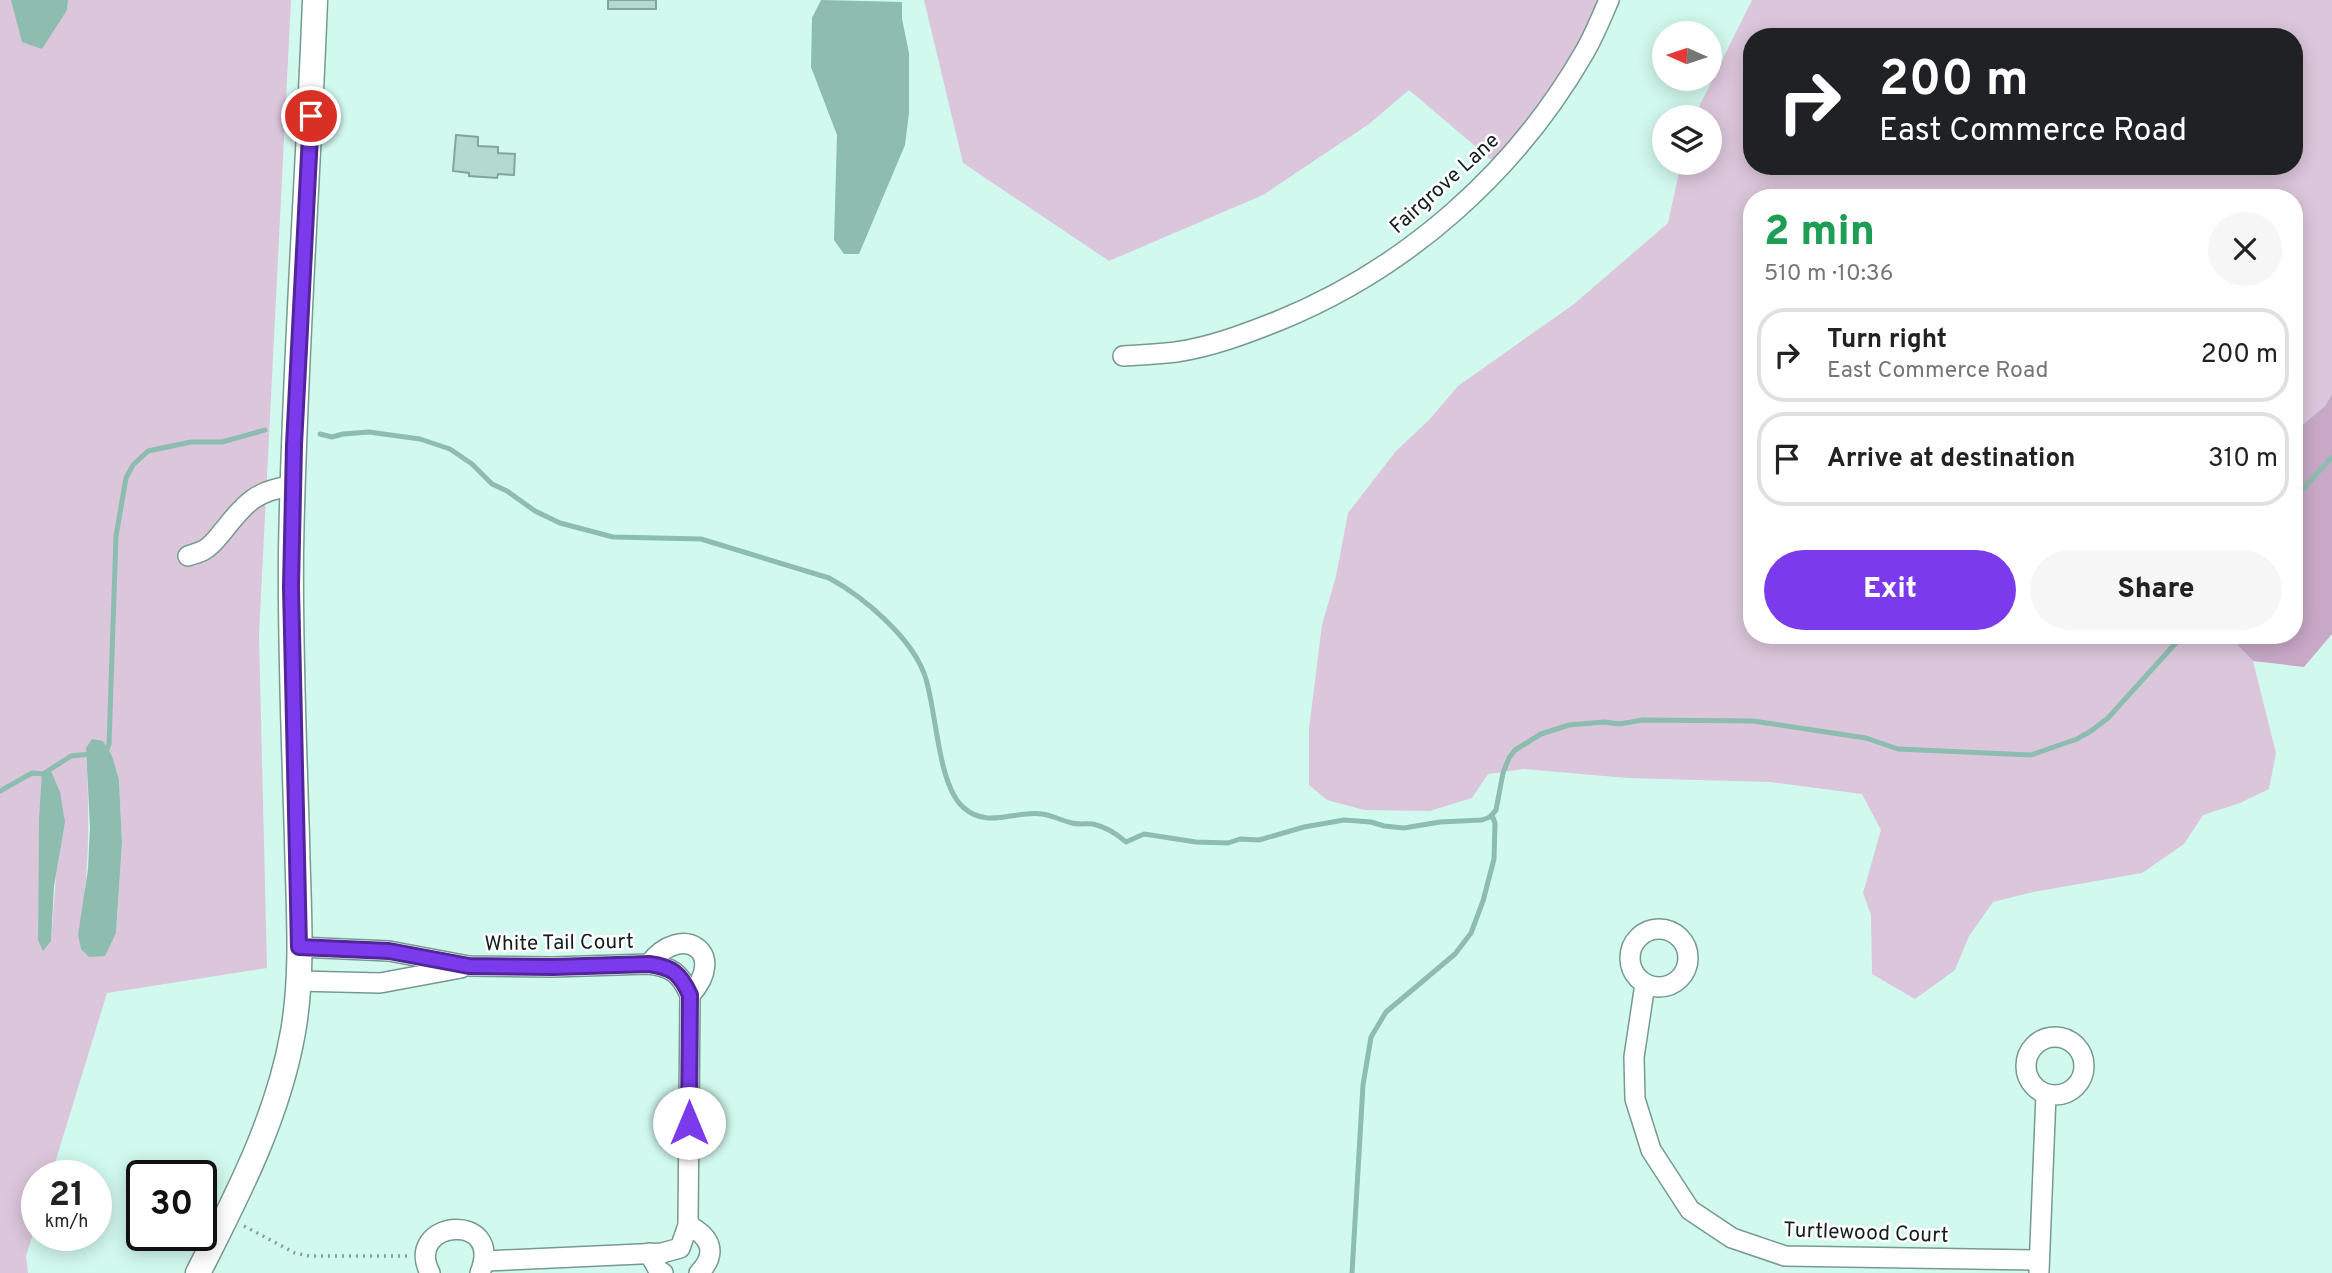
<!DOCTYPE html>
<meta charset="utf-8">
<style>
:root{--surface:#fff;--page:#f6f6f6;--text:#222;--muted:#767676;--line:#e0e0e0;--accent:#7c3aed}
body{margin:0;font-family:Overpass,sans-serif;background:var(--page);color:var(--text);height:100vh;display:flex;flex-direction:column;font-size:26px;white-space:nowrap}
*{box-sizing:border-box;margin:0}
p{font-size:23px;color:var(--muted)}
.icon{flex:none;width:38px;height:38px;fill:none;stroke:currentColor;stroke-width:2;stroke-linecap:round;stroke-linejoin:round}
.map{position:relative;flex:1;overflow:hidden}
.sheet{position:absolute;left:1743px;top:189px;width:560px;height:455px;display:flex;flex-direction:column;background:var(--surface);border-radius:28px;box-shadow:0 4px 18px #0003}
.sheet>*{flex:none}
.top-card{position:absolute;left:1743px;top:28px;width:560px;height:147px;border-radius:28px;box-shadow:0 4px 18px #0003;background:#202124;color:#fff;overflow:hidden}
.needle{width:46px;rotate:273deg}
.buttons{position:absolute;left:1652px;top:21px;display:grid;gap:14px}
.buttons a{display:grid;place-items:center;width:70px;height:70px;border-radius:50%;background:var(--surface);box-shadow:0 4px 18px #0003;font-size:35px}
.speed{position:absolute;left:21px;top:1160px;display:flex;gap:14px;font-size:35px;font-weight:700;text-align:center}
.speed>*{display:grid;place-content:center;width:91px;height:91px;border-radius:50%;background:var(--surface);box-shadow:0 4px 18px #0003;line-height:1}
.speed small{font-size:18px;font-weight:400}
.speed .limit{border:4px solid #111;border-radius:10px;background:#fff;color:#111}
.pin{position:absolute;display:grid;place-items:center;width:60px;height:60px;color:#fff;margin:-30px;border:4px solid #fff;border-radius:50%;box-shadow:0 2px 7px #0007}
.me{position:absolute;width:77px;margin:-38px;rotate:0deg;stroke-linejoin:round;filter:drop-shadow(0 0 5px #0008)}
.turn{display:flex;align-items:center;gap:24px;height:147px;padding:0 21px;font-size:32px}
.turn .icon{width:91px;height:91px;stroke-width:2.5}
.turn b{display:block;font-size:49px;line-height:60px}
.round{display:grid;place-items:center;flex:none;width:74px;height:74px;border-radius:37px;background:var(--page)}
.headline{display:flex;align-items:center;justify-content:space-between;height:119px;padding:0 21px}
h1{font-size:42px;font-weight:800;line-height:52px;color:#1e9e55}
.cta{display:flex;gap:14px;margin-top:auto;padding:14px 21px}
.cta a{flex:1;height:80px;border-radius:42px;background:var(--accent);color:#fff;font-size:28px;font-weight:800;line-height:80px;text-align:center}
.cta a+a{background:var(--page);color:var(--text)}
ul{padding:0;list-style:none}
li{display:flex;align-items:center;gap:21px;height:94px;margin:0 14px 10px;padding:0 7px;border:4px solid var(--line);border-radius:28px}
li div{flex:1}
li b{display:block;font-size:26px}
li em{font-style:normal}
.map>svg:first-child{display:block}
.green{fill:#dcc6db;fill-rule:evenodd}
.forest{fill:#c8a8c7}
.water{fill:#8cbdaf}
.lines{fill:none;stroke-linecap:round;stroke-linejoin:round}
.stream{stroke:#8cbdaf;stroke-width:5}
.building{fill:#b4dacf;stroke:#82a69c;stroke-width:2}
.minor-casing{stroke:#769a90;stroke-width:22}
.major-casing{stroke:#769a90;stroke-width:27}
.path{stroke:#84a29a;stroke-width:3.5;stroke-dasharray:2 5;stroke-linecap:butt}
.minor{stroke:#fff;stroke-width:19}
.major{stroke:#fff;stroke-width:24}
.route-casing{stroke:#51269a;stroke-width:18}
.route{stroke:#7c3aed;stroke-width:12}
.labels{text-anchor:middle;stroke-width:5;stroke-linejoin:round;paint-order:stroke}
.street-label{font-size:21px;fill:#11201c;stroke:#fff}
</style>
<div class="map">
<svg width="2332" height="1273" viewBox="0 0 2332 1273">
<rect width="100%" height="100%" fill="#d2f9ee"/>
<g class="green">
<path d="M0 0H31L67 11 68 0H291L259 635 267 968 107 993 51 1176H37V1221L26 1256 28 1273H0ZM86 748 119 780 122 843 116 933 78 935C91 872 89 812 86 748ZM39 863H57L51 941 38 940Z"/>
<path d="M924 0H1609L1501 168 1409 90 1369 124 1263 195 1109 261 963 163Z"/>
<path d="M1752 0H2332V394L2325 406 2294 432V198H1752V635H2228L2253 661 2276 753 2269 789 2240 803 2203 815 2184 844 2142 873 2033 892 1993 902 1969 936 1955 970 1915 999 1872 974 1871 915 1863 893 1881 830 1862 794 1770 782 1627 778 1524 769 1488 774 1472 798 1430 811 1364 810 1327 800 1309 785V729L1322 625 1336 576 1348 513 1396 451 1429 420 1458 386 1574 304 1668 223 1681 163H1710V117H1694ZM1752 37H2294V166H1752Z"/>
</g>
<path class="forest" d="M2332 394V634L2304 667 2253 661 2228 635H2294V432L2325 406Z"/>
<g class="water">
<path d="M11 0H68L67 10 42 49 22 42Z"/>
<path d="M821 0 902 2V19L909 53V113L905 145 859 254H844L834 240 837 135 811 67 812 18Z"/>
<path d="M92 739 103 741 112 756 119 780 122 843 116 933 105 956 89 957 81 949 78 935 88 869 90 827 86 748Z"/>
<path d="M51 771 60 792 65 822 54 886 51 941 43 951 38 940 39 819 42 772Z"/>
</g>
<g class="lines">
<g class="stream">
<path d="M320 434 332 437 343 434 369 432 420 439 450 449 472 464 492 484 507 491 535 511 560 523 613 537 701 539 829 578C864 597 912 638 925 676 937 711 937 785 964 808 988 829 1015 810 1042 814 1052 815 1062 821 1072 823 1079 825 1087 823 1093 824 1106 827 1117 834 1126 842L1144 834 1196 842 1228 843 1240 839 1259 840 1304 827 1344 820 1371 822 1384 826 1404 828 1440 822 1482 820 1490 817 1496 810 1503 773 1509 758 1515 750 1541 734 1569 725 1604 722 1619 724 1643 720 1753 721 1866 738 1898 749 2031 755 2077 739 2091 731 2108 718 2183 635"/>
<path d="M2294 499 2332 457"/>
<path d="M106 752 109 744 116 536 126 478 133 465 148 451 191 442H222L265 430"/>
<path d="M0 791 32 773 43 774 71 756 91 754"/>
<path d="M1352 1273 1363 1085 1371 1037 1386 1012 1455 954 1471 933 1483 901 1494 859 1495 823 1492 815"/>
</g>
</g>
<g class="building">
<rect x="608" y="0" width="48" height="9"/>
<path d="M456 135 478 137V146L498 147V153L515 154 514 175 498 174 497 178 469 176V173L453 171Z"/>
</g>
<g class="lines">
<defs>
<g id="minor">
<path d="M1123 356C1141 355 1159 354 1176 352 1211 347 1245 334 1278 321 1406 269 1515 173 1584 53 1594 36 1601 18 1609 0"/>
<path d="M188 556C193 554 199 553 204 550 212 546 218 537 224 530 245 503 257 490 292 486"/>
<circle cx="1659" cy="958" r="29"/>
<path d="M299 947 389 951 469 966 553 967 649 964C672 967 680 973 690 995L688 1225 680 1248 662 1253 485 1261"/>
<path d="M649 964C682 921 729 953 690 995"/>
<path d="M298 981 380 983 461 968"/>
<path d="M1645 984 1634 1057 1635 1099 1651 1150 1690 1210 1732 1238 1785 1256 2039 1260"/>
<circle cx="2055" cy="1066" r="29"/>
<path d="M688 1225C711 1237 718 1253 699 1273"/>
<path d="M649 1253 659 1271 663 1273"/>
<path d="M2039 1271 2046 1094"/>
<path d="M430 1273C403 1220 505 1210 480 1273"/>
</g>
<path id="major" d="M198 1273C237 1196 278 1118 293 1032 304 969 298 902 297 838 294 742 290 647 291 552 294 368 308 184 315 0"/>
</defs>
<use href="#minor" class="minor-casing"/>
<use href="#major" class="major-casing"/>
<path class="path" d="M244 1226 295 1253 309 1256H407"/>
<use href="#minor" class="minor"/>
<use href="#major" class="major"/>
</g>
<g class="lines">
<defs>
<path id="route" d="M311 116 294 445 291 587 299 947 389 951 469 966 553 967 649 964C672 967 680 973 690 995L689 1123"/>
</defs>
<use href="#route" class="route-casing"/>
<use href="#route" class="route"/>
</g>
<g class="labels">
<g class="street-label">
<text transform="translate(1444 183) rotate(-42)" y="7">Fairgrove Lane</text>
<text transform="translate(559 942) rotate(-1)" y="7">White Tail Court</text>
<text transform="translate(1866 1232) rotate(2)" y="7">Turtlewood Court</text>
</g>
</g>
</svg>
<div class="buttons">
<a><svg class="needle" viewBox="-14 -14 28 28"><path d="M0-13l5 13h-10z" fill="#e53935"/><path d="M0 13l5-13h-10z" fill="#767676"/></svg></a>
<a><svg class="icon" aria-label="layers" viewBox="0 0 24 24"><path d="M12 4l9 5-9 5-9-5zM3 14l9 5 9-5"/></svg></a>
</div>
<div class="speed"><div>21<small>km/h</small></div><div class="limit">30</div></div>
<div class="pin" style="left:311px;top:116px;background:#d93025"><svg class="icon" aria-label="arrive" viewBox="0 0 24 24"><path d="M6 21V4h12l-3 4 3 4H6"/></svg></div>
<svg class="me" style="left:689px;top:1123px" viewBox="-20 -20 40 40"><circle r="19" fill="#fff"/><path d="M0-13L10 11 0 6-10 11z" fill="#7c3aed"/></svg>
<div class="top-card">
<div class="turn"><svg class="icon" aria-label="right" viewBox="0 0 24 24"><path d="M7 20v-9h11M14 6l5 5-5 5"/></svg><div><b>200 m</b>East Commerce Road</div></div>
</div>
<section class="sheet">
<div class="headline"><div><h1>2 min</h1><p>510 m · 10:36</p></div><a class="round"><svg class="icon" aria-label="close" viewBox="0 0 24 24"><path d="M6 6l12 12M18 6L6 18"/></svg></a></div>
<ul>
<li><svg class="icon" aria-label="right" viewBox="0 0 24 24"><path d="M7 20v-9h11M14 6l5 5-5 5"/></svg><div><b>Turn right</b><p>East Commerce Road</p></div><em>200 m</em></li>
<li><svg class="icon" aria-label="arrive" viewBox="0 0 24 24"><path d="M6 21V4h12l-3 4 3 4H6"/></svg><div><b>Arrive at destination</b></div><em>310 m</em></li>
</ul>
<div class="cta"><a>Exit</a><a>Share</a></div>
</section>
</div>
